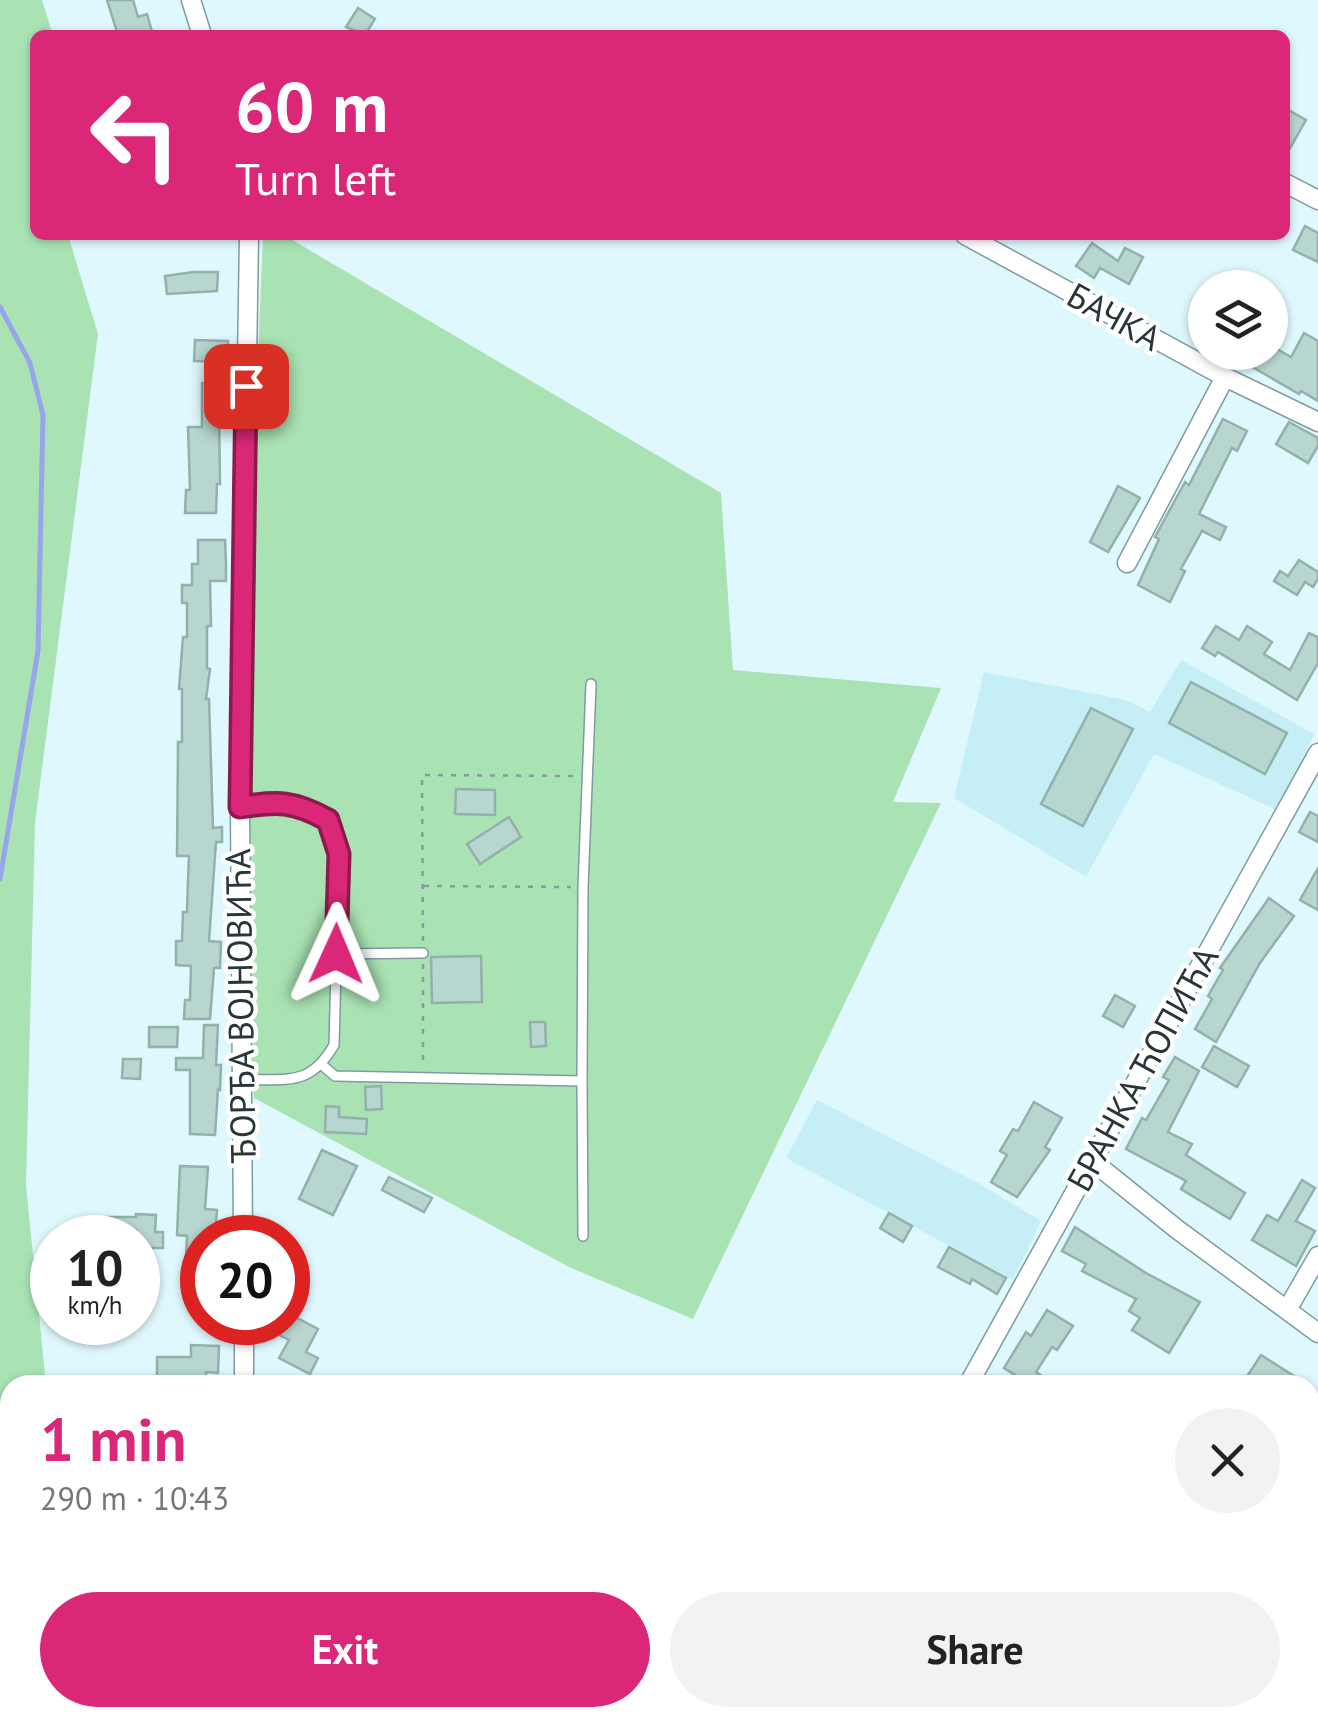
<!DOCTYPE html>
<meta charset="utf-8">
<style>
:root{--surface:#fff;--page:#f2f2f2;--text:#222;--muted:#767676;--accent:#db2777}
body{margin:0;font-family:"PT Sans",sans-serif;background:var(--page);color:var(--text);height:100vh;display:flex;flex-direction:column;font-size:38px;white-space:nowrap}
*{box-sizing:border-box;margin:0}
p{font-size:32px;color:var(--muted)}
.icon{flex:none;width:55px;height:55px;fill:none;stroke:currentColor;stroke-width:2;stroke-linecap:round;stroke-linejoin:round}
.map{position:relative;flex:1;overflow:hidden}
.panel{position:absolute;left:0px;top:1375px;width:1320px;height:352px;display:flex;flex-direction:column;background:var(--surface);border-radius:30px 30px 0 0;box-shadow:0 2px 8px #0004}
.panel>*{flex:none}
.hud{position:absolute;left:30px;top:30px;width:1260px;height:210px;border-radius:15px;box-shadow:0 2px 8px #0004;background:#db2777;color:#fff;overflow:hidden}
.tools{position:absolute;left:1188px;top:270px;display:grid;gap:20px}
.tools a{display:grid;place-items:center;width:100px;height:100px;border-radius:50%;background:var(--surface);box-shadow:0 2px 8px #0004;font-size:50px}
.speed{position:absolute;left:30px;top:1215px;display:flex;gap:20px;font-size:50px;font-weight:700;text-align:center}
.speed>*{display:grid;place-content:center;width:130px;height:130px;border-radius:50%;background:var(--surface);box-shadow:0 2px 8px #0004;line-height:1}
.speed small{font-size:25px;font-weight:400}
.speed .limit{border:15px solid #d22;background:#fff;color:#111}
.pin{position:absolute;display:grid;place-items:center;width:85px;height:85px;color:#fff;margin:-42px;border-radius:20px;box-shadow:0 5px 15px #0006}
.me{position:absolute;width:110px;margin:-55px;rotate:1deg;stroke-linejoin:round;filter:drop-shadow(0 0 8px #0008)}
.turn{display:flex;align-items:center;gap:35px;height:210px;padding:0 40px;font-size:45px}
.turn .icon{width:130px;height:130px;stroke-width:2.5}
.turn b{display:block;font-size:70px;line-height:85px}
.round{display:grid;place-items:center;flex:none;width:105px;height:105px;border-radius:52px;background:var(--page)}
.headline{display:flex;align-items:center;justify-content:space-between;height:170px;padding:0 40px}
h1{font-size:60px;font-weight:800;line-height:75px;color:var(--accent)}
.cta{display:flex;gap:20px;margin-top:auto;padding:20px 40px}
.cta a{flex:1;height:115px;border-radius:60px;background:var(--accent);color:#fff;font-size:40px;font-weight:800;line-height:115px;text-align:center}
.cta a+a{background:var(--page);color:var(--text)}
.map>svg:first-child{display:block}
.built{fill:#c5eef7}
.green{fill:#aae3b3}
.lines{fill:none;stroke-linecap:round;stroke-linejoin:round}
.stream{stroke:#98a5ea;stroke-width:5}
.building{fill:#b7d6cf;stroke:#93b1ab;stroke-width:2.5}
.lane-casing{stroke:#7e9ba2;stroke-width:12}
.street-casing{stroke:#7e9ba2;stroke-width:21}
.path{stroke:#879a9e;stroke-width:2.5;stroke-dasharray:5 8;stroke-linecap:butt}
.lane{stroke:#fff;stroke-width:9}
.street{stroke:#fff;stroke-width:18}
.route-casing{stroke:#8e194d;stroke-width:25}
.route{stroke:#db2777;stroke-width:18}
.labels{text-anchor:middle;stroke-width:9;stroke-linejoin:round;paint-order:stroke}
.street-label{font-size:35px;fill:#293638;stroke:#fff}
</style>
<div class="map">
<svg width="1318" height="1726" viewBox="0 0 1318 1726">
<rect width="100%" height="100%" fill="#dff8fe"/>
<g class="built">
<path d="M1181 660 1314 734 1279 811 1154 754 1086 877 954 798 984 672 1126 700 1150 712Z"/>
<path d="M817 1100 980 1184 1041 1221 1013 1280 786 1158Z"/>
</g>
<g class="green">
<path d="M0 0H42L53 35H35V235H68L98 334 35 823 26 1185 46 1385H10V1532L0 1547Z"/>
<path d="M263 235H284L721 493 733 670 941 688 893 802 941 803 693 1319 571 1268 254 1098 238 843Z"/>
</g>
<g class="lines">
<path class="stream" d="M0 307 30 363 43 415 38 651 0 879"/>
</g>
<g class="building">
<path d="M107 0H133L138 17 147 14 153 35H118Z"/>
<path d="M358 8 375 19 365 35 346 27Z"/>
<path d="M1285 108 1306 120 1285 157Z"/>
<path d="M1305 226 1318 233V262L1293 250Z"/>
<path d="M1092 243 1118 261 1125 248 1143 257 1129 284 1100 268 1094 278 1076 266Z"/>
<path d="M193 272H218L217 291 167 294 165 276Z"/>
<path d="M1304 333 1318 341V401L1301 391 1299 394 1249 365 1257 352H1270V345L1291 357Z"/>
<path d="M195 340 228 341 227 362 194 361Z"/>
<path d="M202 383H228V408H219L220 484H217L216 513H185L186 490H190L188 427H202Z"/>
<path d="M1223 419 1247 431 1237 451 1232 448 1199 514 1226 527 1220 540 1202 531 1181 569 1185 571 1170 602 1138 585 1159 539 1155 537 1185 482 1189 485Z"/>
<path d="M1289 422 1318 438V446L1308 463 1276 444Z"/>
<path d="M1118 486 1140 498 1108 552 1090 542Z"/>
<path d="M198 540H225L226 564V581H210L211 626H207V668L210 669 206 699H209L213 828 222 827V842H216L209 941 221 942 220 968H214L210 1019H184L185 1000H190L191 966 176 965V941H182L183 912H187L188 880 189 856H177L178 742H182V689H179L183 637H187V603H182V585H192V564H198Z"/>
<path d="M1299 560 1318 572V579L1313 587 1305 582 1297 595 1274 581 1280 571 1288 576Z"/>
<path d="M1216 626 1239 640 1247 626 1272 642 1264 654 1290 670 1309 633 1318 637V663L1297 700 1218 652 1215 656 1202 648Z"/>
<path d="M1191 682 1287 733 1265 774 1169 723Z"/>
<path d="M1091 708 1133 729 1083 826 1041 804Z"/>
<path d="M456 789 495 790V815L455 814Z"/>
<path d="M1310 812 1318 816V842L1299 832Z"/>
<path d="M509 817 521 837 480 864 467 844Z"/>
<path d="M1318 868V910L1300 900Z"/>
<path d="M1269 898 1294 916 1260 963 1216 1042 1195 1029 1212 999 1208 996 1223 970 1220 968Z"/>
<path d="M481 956 482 1002 432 1003 431 957Z"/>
<path d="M1115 995 1135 1006 1123 1027 1103 1016Z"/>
<path d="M530 1022H545L546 1046 531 1047Z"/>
<path d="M204 1025H218L216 1065H221L220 1090 218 1089 215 1135 190 1134V1070H176V1058H203Z"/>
<path d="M149 1027H178L177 1047H149Z"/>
<path d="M1214 1046 1249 1066 1237 1087 1202 1067Z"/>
<path d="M1175 1057 1199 1071 1168 1132 1192 1144 1186 1155 1245 1193 1230 1219 1181 1189 1186 1181 1126 1149 1142 1118 1146 1120 1169 1080 1163 1077Z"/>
<path d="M123 1059H141L140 1079 122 1078Z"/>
<path d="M381 1086 382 1109 366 1110 365 1087Z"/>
<path d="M1034 1102 1062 1118 1045 1147 1050 1150 1017 1197 991 1182 1007 1155 1000 1151 1013 1129 1018 1131Z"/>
<path d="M326 1106 339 1107V1117L367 1119 366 1134 325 1132Z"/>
<path d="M322 1150 357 1166 333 1215 299 1199Z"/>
<path d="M180 1166 208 1167 205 1209 217 1210 215 1237 202 1236V1277L185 1276 187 1236 177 1235Z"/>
<path d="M389 1177 432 1198 424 1212 382 1190Z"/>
<path d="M1302 1180 1315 1188 1296 1221 1315 1231 1296 1266 1252 1240 1267 1215 1278 1221Z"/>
<path d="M889 1213 912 1226 903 1242 880 1228Z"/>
<path d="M136 1214 156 1215 155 1232H163V1248H138L136 1230H107V1217H136Z"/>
<path d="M1075 1227 1146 1273 1200 1302 1169 1353 1132 1330 1140 1318 1129 1311 1136 1299 1082 1271 1086 1264 1062 1251Z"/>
<path d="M949 1247 1006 1278 997 1294 972 1279 970 1284 938 1267Z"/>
<path d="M1047 1310 1073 1326 1057 1350 1052 1347 1036 1372 1056 1385H1031L1004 1368 1026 1332 1031 1336Z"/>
<path d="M288 1313 318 1329 306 1352 318 1358 310 1374 279 1358 289 1340 277 1334 283 1322H288Z"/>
<path d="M191 1345 219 1346 218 1373 206 1372 205 1385H178L179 1380H157V1357H191Z"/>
<path d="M1261 1355 1308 1385H1256L1246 1378Z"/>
</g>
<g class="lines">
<defs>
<g id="lane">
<path d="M240 807C275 802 297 802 328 820L339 855 334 1045C309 1088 287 1078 242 1080"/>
<path d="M336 954 423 953"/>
<path d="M322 1065 335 1076 582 1081 583 887 591 684"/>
<path d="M582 1081 583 1236"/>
</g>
<g id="street">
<path d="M191 0 202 35"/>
<path d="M1285 183 1318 200"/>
<path d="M965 235 1225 377 1318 422"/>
<path d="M1127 563 1225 377"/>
<path d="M1092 1161 1178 1230 1318 1333"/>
<path d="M243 1238 240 807 249 235"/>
<path d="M1287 1310 1318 1256"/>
<path d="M244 1322V1385"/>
<path d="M968 1385 1318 753"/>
<path d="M243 1718 264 1726"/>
<path d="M312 1718 318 1726"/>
<path d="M1254 1718 1266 1726"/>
<path d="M140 1726 220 1718"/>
<path d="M780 1726 785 1718"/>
</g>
</defs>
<use href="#lane" class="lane-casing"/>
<use href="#street" class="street-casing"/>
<g class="path">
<path d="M424 886 571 887"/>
<path d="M423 941 422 775 573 776"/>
<path d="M423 964V1066"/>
</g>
<use href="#lane" class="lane"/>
<use href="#street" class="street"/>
</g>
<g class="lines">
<defs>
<path id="route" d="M246 386 240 807C278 801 294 801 328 820L339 854 336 954"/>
</defs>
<use href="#route" class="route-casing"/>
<use href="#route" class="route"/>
</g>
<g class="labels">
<g class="street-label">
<text transform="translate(1114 317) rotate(29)" y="12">БАЧКА</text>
<text transform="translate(241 1006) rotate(-91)" y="12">ЂОРЂА ВОЈНОВИЋА</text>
<text transform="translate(1143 1069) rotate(-61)" y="12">БРАНКА ЋОПИЋА</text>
</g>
</g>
</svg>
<div class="tools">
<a><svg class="icon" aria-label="layers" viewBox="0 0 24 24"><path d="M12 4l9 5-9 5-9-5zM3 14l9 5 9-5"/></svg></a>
</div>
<div class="speed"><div>10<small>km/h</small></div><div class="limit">20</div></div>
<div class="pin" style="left:246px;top:386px;background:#d93025"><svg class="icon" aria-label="arrive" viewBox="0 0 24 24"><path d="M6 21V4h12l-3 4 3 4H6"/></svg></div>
<svg class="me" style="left:336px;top:954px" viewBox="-20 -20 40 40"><path d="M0-17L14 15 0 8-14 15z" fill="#db2777" stroke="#fff" stroke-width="4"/></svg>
<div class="hud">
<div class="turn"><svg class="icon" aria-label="left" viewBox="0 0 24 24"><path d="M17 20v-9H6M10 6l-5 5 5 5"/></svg><div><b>60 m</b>Turn left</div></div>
</div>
<section class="panel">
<div class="headline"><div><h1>1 min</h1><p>290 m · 10:43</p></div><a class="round"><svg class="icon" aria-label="close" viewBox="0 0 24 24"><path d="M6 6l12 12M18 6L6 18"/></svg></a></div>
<div class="cta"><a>Exit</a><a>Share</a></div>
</section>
</div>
